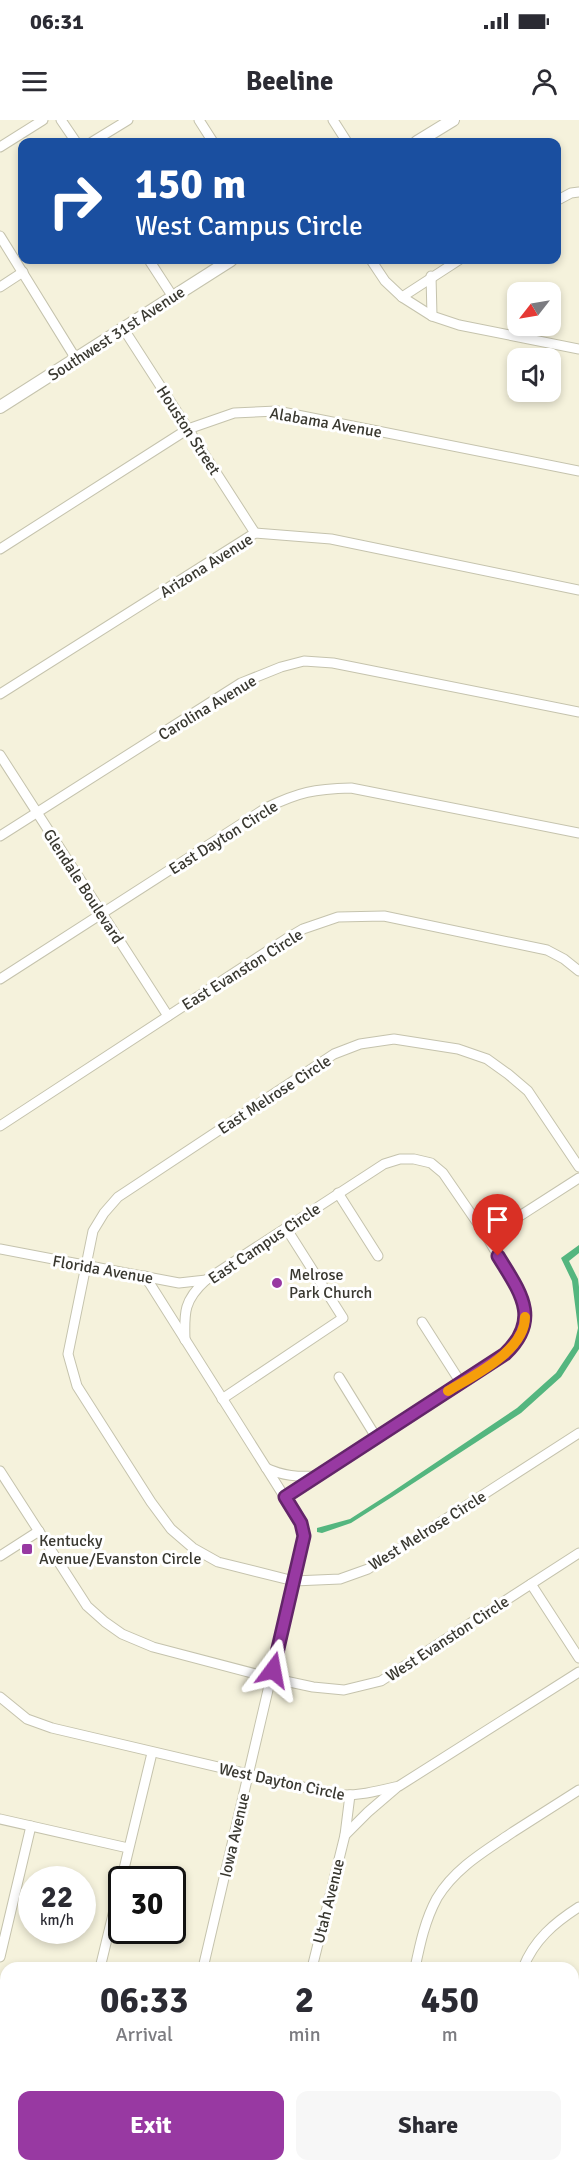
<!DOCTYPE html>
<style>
:root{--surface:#fff;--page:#f7f7f7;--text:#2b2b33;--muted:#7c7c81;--accent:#9839a2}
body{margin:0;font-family:Signika,sans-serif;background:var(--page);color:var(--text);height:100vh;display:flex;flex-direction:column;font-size:22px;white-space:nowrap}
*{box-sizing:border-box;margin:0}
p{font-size:20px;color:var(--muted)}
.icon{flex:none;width:33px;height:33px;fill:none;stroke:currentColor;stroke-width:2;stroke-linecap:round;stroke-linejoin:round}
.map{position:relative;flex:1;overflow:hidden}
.drawer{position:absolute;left:0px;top:1842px;width:579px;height:210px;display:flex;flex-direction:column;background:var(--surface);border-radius:18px 18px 0 0;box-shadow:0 3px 9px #0003}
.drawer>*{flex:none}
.banner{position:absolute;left:18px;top:18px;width:543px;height:126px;border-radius:12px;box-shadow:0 3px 9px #0003;background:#1a4fa0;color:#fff;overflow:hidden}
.needle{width:39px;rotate:239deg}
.controls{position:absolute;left:507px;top:162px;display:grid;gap:12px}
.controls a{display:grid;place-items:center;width:54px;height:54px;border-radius:12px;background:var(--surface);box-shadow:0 3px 9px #0003;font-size:30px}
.speed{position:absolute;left:18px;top:1746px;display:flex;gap:12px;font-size:30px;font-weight:700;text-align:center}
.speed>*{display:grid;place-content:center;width:78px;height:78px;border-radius:50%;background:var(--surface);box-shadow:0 3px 9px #0003;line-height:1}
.speed small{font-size:15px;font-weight:400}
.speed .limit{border:3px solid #111;border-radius:9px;background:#fff;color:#111}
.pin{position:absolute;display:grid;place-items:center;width:51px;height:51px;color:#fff;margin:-62px -26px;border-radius:50% 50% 50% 0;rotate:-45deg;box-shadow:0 0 6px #0007}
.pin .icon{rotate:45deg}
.me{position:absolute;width:66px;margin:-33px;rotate:13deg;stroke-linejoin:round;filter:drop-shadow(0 0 4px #0008)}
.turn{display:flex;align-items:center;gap:21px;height:126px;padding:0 18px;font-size:27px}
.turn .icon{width:78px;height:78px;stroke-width:2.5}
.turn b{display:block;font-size:42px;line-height:51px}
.eta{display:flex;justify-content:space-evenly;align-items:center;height:102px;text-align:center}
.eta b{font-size:36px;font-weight:700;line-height:42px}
.button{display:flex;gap:12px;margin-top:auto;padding:12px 18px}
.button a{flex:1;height:69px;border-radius:12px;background:var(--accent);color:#fff;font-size:24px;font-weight:700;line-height:69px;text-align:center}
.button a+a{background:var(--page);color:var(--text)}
.status{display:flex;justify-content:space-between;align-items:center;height:42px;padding:0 30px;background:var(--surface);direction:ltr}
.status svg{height:16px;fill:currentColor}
header{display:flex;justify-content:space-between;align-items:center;height:78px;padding:0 18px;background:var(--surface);font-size:27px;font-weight:700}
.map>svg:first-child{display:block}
.water{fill:#54b67f}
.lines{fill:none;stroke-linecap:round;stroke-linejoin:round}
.street-casing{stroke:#c5c3ad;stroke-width:11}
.secondary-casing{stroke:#c5c3ad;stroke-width:14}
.street{stroke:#fff;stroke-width:9}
.secondary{stroke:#fff;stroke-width:12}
.route-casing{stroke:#632569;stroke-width:15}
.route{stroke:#9839a2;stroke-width:10}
.slow{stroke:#f59e0b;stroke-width:10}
.poi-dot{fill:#9839a2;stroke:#fff;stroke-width:2}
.labels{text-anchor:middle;stroke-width:6;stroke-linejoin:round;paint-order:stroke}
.street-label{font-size:16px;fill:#393830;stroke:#fff}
.poi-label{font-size:16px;fill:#393830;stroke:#fff;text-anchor:start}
</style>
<div class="status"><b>06:31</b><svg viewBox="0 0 49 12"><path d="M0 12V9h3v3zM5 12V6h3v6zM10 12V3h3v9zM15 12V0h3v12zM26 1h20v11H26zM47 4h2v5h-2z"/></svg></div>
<header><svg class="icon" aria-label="menu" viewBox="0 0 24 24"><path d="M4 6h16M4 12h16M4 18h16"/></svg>Beeline<svg class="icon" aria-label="person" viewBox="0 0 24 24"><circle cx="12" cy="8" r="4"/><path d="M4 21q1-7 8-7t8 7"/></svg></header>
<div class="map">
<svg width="579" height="2052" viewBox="0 0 579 2052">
<rect width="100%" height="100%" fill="#f5f2dc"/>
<path class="water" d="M579 1125V1133L569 1141 578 1159 579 1167V1229L561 1257 521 1293 392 1377 351 1403 322 1413 317 1412V1408L350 1399 389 1374 517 1288 556 1253 574 1226 578 1208 572 1161 561 1138Z"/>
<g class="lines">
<defs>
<g id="street">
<path d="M61 0 76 22"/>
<path d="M199 0 213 22"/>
<path d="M333 0 347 22"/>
<path d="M92 22 128 0"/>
<path d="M0 27 43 0"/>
<path d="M556 81 571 73 579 72"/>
<path d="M0 116 76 239"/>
<path d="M149 140 173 177"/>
<path d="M371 140 385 161 402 177 432 196 459 205 579 229"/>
<path d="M431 156 432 196"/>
<path d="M0 167 23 152"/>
<path d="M402 177 459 140"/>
<path d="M123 208 255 413"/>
<path d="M0 429 188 309 234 293 277 291 579 351"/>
<path d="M0 574 255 413 331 419 579 470"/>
<path d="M0 635 168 896"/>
<path d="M0 716 241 563 281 547 304 541 333 543 579 592"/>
<path d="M0 859 266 688C299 672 314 669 351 668L579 713"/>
<path d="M0 1006 286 819 303 809 338 797 384 796 547 830 564 839 579 851"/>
<path d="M579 1047 528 971 508 954 487 939 458 929 394 919 360 924 334 934 118 1077 104 1093 93 1111 68 1234 77 1266 151 1382 171 1409 193 1428 218 1442 294 1461 340 1459 368 1449 579 1313"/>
<path d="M338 1073 378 1136"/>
<path d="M487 1117 579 1058"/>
<path d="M0 1129 179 1163 206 1160"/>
<path d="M145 1156 301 1403 304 1416 203 1848"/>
<path d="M422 1202 461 1263"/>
<path d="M185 1220C184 1192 184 1180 206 1160L384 1044 400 1039H414L431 1043 443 1053 487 1117 520 1173 525 1187V1202L520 1218 505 1234 284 1377"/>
<path d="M339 1257 376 1317"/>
<path d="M222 1279 343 1198 286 1108"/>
<path d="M266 1348C283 1356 298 1357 316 1356"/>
<path d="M0 1351 87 1486 105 1502 122 1514 153 1527 271 1558 313 1567 344 1570 381 1561 579 1433"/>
<path d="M0 1436 39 1411"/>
<path d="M531 1464 579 1538"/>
<path d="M0 1577 27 1599 52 1608 337 1675C359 1676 378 1671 399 1666L579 1552"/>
<path d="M0 1699 128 1728"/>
<path d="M345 1715 368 1692 396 1668"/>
<path d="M0 1837 31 1706"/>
<path d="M100 1848 152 1633"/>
<path d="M312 1848 345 1715 350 1675"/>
<path d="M415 1848C420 1824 425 1800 437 1778 455 1748 485 1731 513 1712 535 1698 557 1684 579 1670"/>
<path d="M523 1848C534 1820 554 1803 579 1787"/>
<path d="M573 1898 579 1897"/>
<path d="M573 2040 579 2036"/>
<path d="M279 2046 280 2052"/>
<path d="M386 2046 388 2052"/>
<path d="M500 2046 503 2052"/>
<path d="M44 2052 47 2046"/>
<path d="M157 2052V2046"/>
<path d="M555 2052 564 2046"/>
</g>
<g id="secondary">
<path d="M417 22 453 0"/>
<path d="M0 287 231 140"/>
</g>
</defs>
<use href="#street" class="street-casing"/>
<use href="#secondary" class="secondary-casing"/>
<use href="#street" class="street"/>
<use href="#secondary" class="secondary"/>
</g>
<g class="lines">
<defs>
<path id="route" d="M273 1550 304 1416 301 1403 285 1377 505 1234C542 1199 520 1172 498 1136"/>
</defs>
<use href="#route" class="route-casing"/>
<use href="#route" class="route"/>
<path class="slow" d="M448 1271C474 1255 525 1231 525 1197"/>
</g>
<g class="poi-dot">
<circle cx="277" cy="1163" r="6"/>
<rect x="21" y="1423" width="12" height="12" rx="3"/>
</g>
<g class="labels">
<g class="street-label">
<text transform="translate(116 213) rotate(-33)" y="6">Southwest 31st Avenue</text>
<text transform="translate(326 302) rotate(10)" y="6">Alabama Avenue</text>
<text transform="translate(189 310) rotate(57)" y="6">Houston Street</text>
<text transform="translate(206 445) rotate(-32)" y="6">Arizona Avenue</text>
<text transform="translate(207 587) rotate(-31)" y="6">Carolina Avenue</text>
<text transform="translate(223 717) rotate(-32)" y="6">East Dayton Circle</text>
<text transform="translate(84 766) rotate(57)" y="6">Glendale Boulevard</text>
<text transform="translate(242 849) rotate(-32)" y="6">East Evanston Circle</text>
<text transform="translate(274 974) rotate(-33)" y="6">East Melrose Circle</text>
<text transform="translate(264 1123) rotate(-34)" y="6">East Campus Circle</text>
<text transform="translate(103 1149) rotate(10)" y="6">Florida Avenue</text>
<text transform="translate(427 1410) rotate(-32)" y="6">West Melrose Circle</text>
<text transform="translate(447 1518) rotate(-33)" y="6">West Evanston Circle</text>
<text transform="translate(282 1661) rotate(12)" y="6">West Dayton Circle</text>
<text transform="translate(234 1715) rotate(-77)" y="6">Iowa Avenue</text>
<text transform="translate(328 1781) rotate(-76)" y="6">Utah Avenue</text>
</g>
<g class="poi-label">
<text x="289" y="1160">Melrose<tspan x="289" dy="18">Park Church</tspan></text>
<text x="39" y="1426">Kentucky<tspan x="39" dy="18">Avenue/Evanston Circle</tspan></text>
</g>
</g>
</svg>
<div class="controls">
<a><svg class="needle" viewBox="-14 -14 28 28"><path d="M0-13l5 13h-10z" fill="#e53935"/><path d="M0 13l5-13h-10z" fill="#7c7c81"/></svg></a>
<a><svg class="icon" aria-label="sound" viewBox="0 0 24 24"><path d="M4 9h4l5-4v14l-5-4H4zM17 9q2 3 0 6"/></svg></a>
</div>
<div class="speed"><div>22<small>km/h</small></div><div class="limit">30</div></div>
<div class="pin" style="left:498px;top:1136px;background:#d93025"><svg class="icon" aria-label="arrive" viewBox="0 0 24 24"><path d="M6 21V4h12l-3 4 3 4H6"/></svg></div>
<svg class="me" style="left:273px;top:1550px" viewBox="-20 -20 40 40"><path d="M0-17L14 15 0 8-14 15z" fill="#9839a2" stroke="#fff" stroke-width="4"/></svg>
<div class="banner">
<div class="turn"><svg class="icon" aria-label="right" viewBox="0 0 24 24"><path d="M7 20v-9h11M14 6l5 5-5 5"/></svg><div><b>150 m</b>West Campus Circle</div></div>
</div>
<section class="drawer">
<div class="eta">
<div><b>06:33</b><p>Arrival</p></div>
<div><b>2</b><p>min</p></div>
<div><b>450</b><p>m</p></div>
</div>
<div class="button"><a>Exit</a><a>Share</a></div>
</section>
</div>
